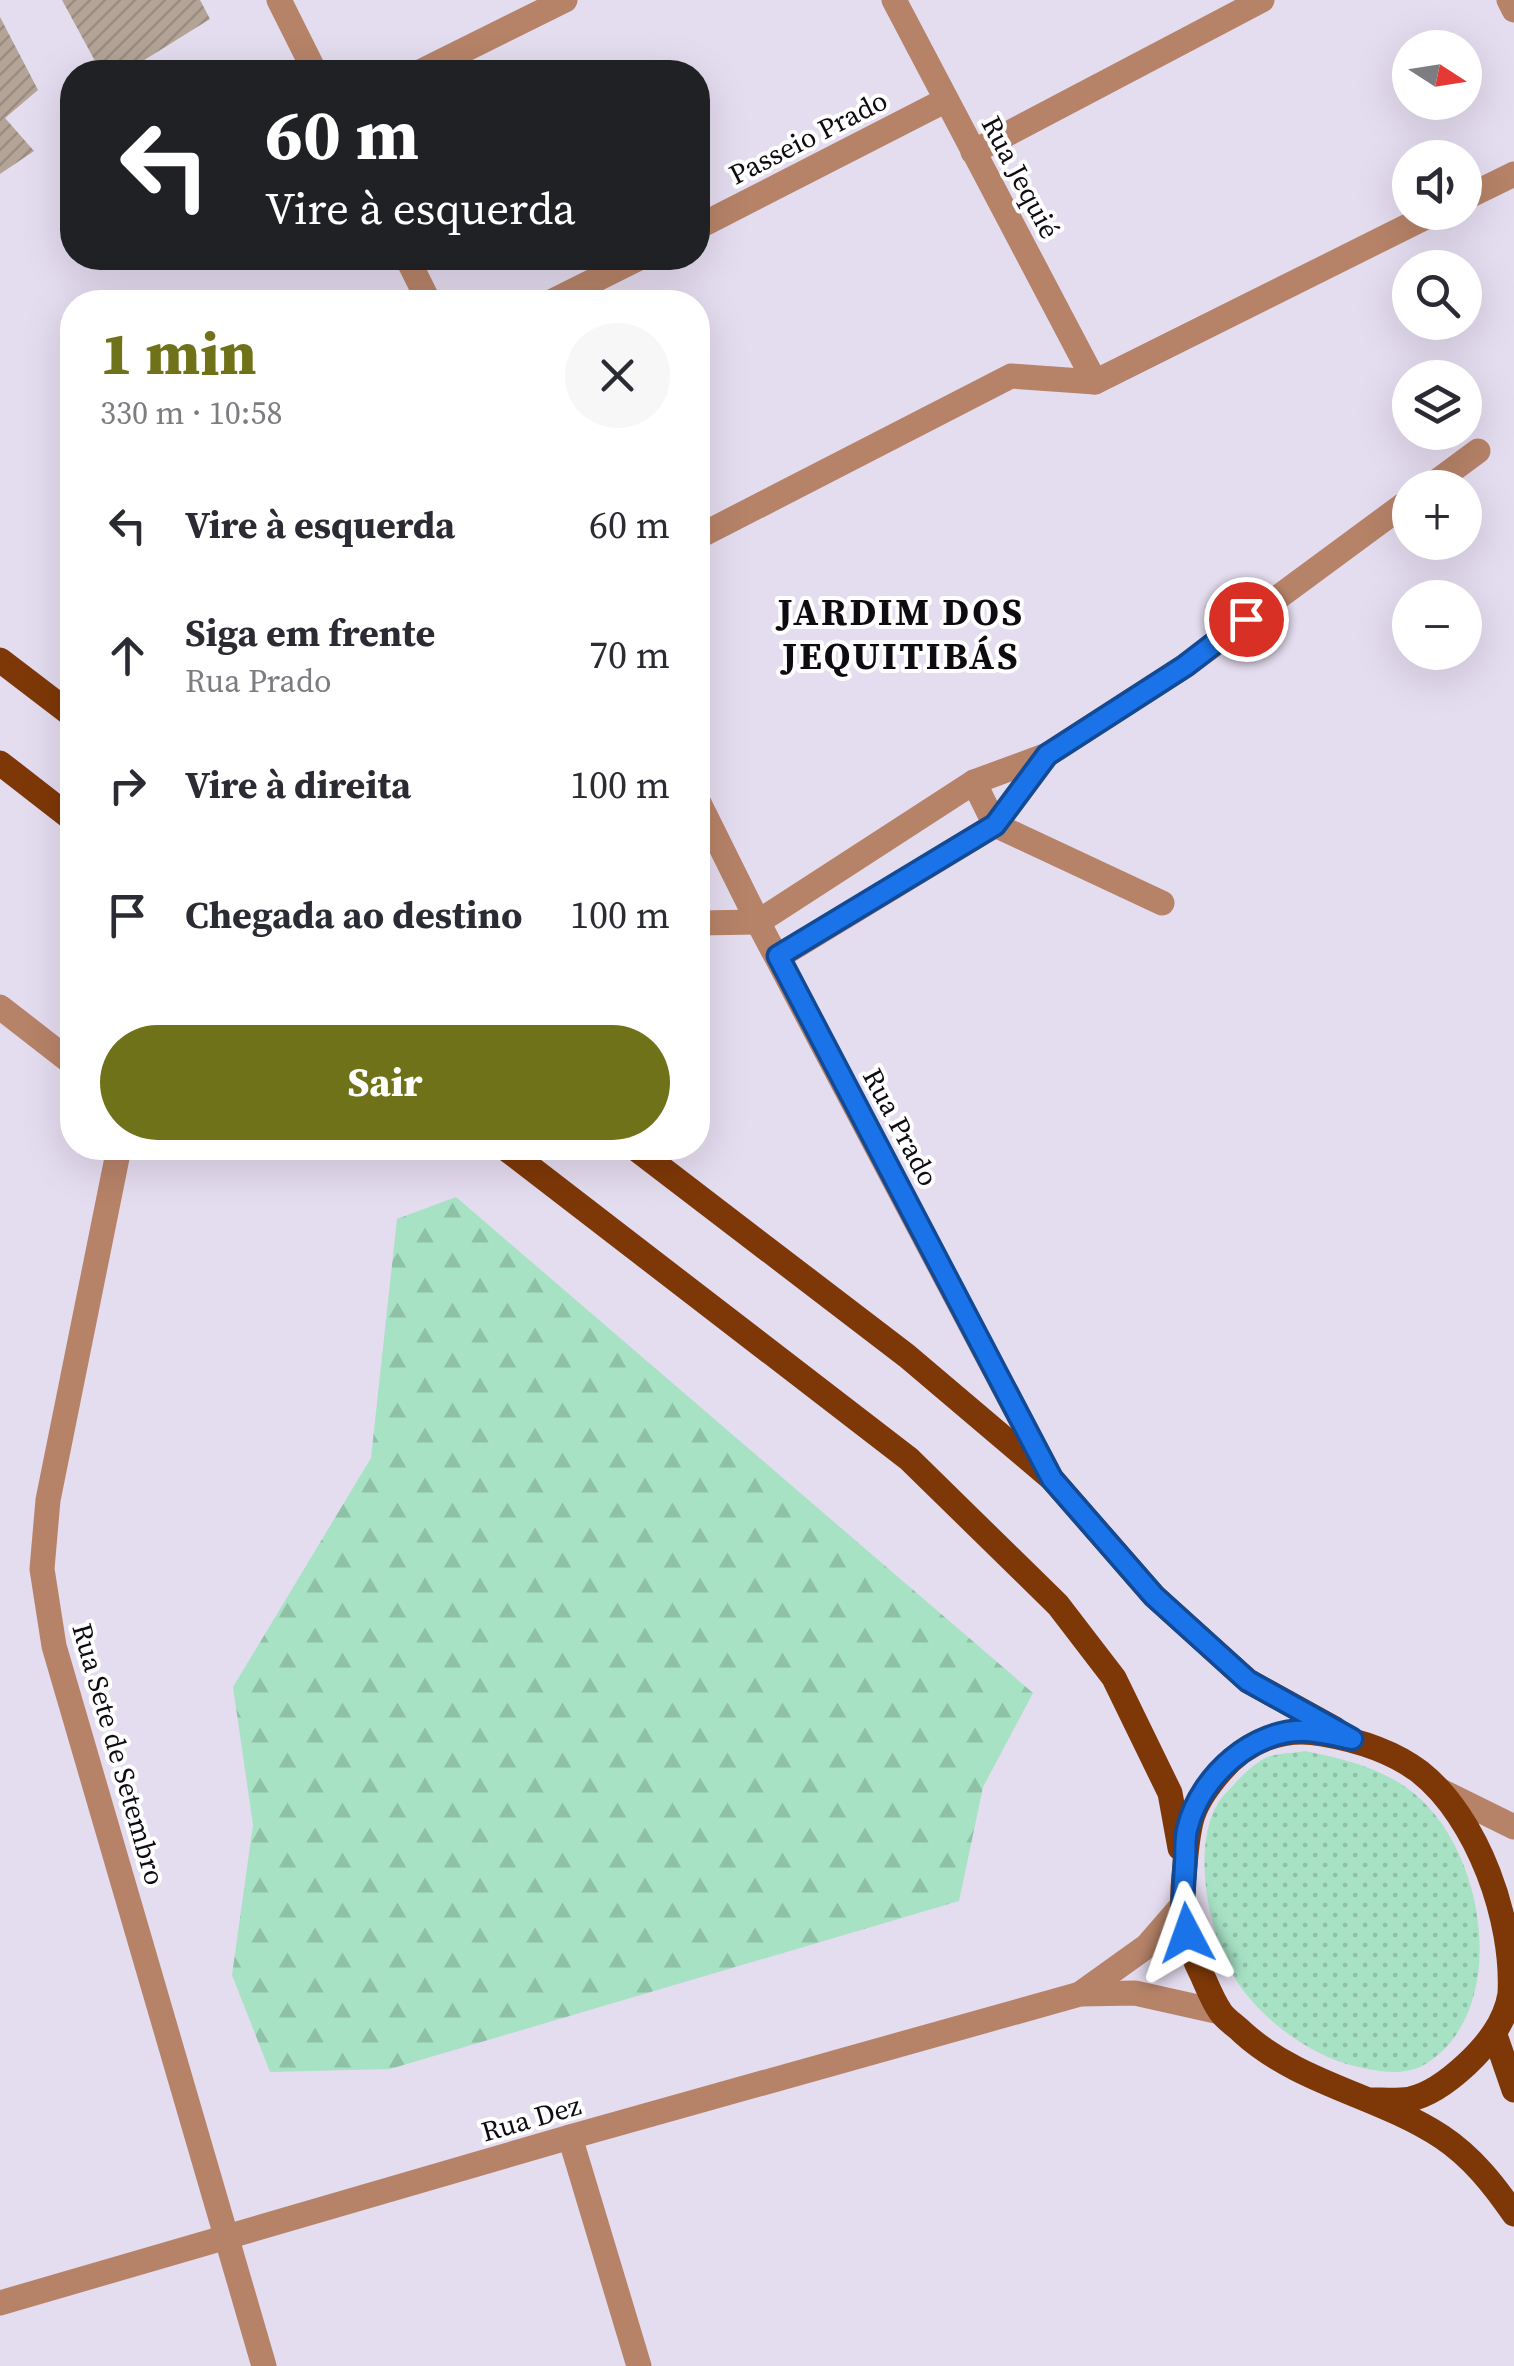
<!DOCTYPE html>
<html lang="pt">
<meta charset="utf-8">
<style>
:root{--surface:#fff;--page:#f7f7f7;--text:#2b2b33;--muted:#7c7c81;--accent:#6f7218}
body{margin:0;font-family:"Source Serif 4",serif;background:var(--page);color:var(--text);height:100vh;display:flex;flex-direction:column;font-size:38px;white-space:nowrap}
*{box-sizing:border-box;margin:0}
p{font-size:32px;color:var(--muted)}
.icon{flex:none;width:55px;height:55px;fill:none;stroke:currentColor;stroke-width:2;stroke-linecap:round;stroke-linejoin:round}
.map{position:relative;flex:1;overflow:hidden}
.drawer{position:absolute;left:60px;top:290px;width:650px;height:870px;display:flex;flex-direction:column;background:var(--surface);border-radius:40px;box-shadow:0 10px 40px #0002}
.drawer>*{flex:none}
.hud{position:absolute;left:60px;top:60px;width:650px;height:210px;border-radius:40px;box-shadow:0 10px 40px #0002;background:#202124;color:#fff;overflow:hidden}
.needle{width:65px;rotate:102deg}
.fabs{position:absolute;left:1392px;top:30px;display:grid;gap:20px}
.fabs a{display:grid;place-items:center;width:90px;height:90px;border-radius:50%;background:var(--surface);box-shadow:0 10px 40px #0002;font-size:50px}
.pin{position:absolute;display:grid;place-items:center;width:85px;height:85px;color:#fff;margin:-42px;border:5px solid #fff;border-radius:50%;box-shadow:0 2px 10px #0007}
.me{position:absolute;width:110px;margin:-55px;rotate:356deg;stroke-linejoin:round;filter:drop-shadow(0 0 8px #0008)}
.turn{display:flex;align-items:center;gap:35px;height:210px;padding:0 40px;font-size:45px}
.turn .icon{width:130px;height:130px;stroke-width:2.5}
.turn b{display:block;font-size:70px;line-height:85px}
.round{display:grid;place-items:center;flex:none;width:105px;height:105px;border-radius:52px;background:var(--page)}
.summary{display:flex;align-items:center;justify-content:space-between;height:170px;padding:0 40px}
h1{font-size:60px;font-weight:800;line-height:75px;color:var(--accent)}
.primary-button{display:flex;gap:20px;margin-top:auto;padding:20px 40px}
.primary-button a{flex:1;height:115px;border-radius:60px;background:var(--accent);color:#fff;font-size:40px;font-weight:800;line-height:115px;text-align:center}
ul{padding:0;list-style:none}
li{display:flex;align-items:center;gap:30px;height:130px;padding:0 40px}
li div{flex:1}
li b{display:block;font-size:38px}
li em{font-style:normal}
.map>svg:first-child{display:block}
.grass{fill:url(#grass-dots)}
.forest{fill:url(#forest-firs)}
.building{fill:url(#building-hatch)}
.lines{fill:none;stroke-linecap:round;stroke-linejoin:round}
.minor{stroke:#b68368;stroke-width:25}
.major{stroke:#7e3807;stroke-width:25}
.route-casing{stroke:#114b97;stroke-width:25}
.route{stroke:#1a73e8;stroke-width:18}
.labels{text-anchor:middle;stroke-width:8;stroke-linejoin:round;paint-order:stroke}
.street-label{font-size:28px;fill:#0e0b11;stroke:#fff}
.district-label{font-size:38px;font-weight:bold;letter-spacing:2.5px;fill:#0e0b11;stroke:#fff}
</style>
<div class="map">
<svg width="1514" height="2366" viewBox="0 0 1514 2366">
<defs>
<pattern id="grass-dots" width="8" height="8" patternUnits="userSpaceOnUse" patternTransform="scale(2.5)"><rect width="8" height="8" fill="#a7e2c4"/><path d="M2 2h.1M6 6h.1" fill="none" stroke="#8fc1a7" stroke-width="1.8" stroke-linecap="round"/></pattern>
<pattern id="forest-firs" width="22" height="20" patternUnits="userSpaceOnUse" patternTransform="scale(2.5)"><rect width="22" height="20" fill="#a7e2c4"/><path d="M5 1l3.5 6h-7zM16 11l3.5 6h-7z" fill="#8fc1a7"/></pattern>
<pattern id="building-hatch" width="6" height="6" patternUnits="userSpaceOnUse" patternTransform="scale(2.5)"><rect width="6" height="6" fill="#b4a497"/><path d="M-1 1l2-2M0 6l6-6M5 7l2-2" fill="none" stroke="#9a8c81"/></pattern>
</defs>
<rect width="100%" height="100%" fill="#e4dcef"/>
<path class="grass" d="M1305 1751C1340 1758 1374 1766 1404 1786 1488 1841 1514 2018 1420 2067 1399 2076 1376 2071 1354 2066 1313 2056 1268 2024 1243 1990 1211 1948 1189 1851 1218 1803 1223 1795 1232 1787 1238 1780 1246 1772 1257 1761 1268 1757 1279 1753 1294 1753 1305 1751Z"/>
<path class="forest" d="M456 1197 1033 1693 983 1787 959 1901 390 2069 270 2072 232 1975 253 1825 233 1687 371 1458 397 1219Z"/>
<g class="building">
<path d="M62 0H200L210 19 125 72H101Z"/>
<path d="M0 17 38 90 5 118 34 151 0 174Z"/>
</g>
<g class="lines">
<g class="minor">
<path d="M279 0 315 72"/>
<path d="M894 0 1095 382"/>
<path d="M1509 0 1514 10"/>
<path d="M420 72 565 0"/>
<path d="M973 152 1262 0"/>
<path d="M1465 198 1514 174"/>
<path d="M698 227 946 100"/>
<path d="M407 258 429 302"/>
<path d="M551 302 639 258"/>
<path d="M1428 488 1478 451"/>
<path d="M698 537 1011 376 1095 382 1436 212"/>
<path d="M974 782 995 825 1162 903"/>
<path d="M698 801 758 922 1052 1479"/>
<path d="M698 923 758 922 974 782 1047 755 1185 666 1410 500"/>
<path d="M778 957 995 825 1047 755"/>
<path d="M0 1007 72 1063"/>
<path d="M119 1148 48 1500 42 1569 54 1646 264 2366"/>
<path d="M1441 1791 1514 1827"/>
<path d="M1080 1994 1147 1946 1180 1908"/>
<path d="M570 2137 639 2366"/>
<path d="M0 2303 570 2137 1080 1994 1135 1993 1220 2012"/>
</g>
<g class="major">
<path d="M0 660 72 715"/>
<path d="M0 763 72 819"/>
<path d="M505 1148 909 1459 1058 1605 1114 1678 1170 1793 1180 1848"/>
<path d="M635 1148 907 1356 1052 1479 1154 1596 1248 1681 1335 1729"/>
<path d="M1495 2035 1514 2090"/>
<path d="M1372 2100C1384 2100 1398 2101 1410 2099 1430 2095 1452 2078 1467 2064 1487 2045 1505 2023 1510 1994 1514 1920 1478 1818 1420 1772 1391 1750 1357 1740 1322 1734 1283 1726 1246 1742 1221 1771 1187 1810 1189 1826 1184 1875 1180 1914 1185 1941 1203 1977 1208 1988 1213 2001 1220 2011 1225 2019 1235 2025 1242 2032 1299 2084 1378 2095 1442 2137 1472 2157 1494 2185 1514 2214"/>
</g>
</g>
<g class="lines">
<defs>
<path id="route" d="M1187 1933C1180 1908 1184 1890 1185 1864 1186 1852 1184 1837 1188 1826 1201 1776 1254 1728 1307 1731 1322 1732 1338 1736 1352 1739L1248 1681 1154 1596 1052 1479 778 956 995 825 1047 755 1185 666 1246 619"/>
</defs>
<use href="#route" class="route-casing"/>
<use href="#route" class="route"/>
</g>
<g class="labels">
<g class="street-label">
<text transform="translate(808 137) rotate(-27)" y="10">Passeio Prado</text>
<text transform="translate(1021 177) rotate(62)" y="10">Rua Jequié</text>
<text transform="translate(901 1127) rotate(62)" y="10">Rua Prado</text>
<text transform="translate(119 1754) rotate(74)" y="10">Rua Sete de Setembro</text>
<text transform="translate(531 2118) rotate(-16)" y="10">Rua Dez</text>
</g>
<g class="district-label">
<text x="901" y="625">JARDIM DOS<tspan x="901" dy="44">JEQUITIBÁS</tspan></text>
</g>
</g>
</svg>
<div class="fabs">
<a><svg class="needle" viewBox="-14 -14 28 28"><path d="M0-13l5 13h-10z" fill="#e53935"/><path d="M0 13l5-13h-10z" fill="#7c7c81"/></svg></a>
<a><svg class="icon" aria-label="sound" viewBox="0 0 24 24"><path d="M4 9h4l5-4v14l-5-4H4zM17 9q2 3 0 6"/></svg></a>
<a><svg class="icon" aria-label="search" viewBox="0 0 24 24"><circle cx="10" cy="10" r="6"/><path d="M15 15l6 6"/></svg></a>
<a><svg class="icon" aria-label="layers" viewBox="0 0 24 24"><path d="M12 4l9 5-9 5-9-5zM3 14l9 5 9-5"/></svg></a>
<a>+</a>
<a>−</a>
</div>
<div class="pin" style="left:1246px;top:619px;background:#d93025"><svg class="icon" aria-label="arrive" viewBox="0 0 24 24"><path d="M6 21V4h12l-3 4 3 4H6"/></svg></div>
<svg class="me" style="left:1187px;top:1933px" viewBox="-20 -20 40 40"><path d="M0-17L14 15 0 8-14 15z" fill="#1a73e8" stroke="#fff" stroke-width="4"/></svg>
<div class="hud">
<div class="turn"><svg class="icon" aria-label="left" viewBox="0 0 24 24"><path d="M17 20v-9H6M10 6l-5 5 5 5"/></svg><div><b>60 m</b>Vire à esquerda</div></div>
</div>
<section class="drawer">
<div class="summary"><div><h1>1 min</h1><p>330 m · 10:58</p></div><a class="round"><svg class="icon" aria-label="close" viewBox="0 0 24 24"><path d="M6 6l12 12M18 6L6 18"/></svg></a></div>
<ul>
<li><svg class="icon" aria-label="left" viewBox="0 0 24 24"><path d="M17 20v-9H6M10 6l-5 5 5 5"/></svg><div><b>Vire à esquerda</b></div><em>60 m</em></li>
<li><svg class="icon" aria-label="ahead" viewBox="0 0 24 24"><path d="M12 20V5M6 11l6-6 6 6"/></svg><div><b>Siga em frente</b><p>Rua Prado</p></div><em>70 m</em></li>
<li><svg class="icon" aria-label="right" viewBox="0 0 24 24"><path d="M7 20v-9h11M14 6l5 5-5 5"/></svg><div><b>Vire à direita</b></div><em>100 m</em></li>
<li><svg class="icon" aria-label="arrive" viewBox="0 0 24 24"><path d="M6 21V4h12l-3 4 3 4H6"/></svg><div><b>Chegada ao destino</b></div><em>100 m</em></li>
</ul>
<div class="primary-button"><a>Sair</a></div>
</section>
</div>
